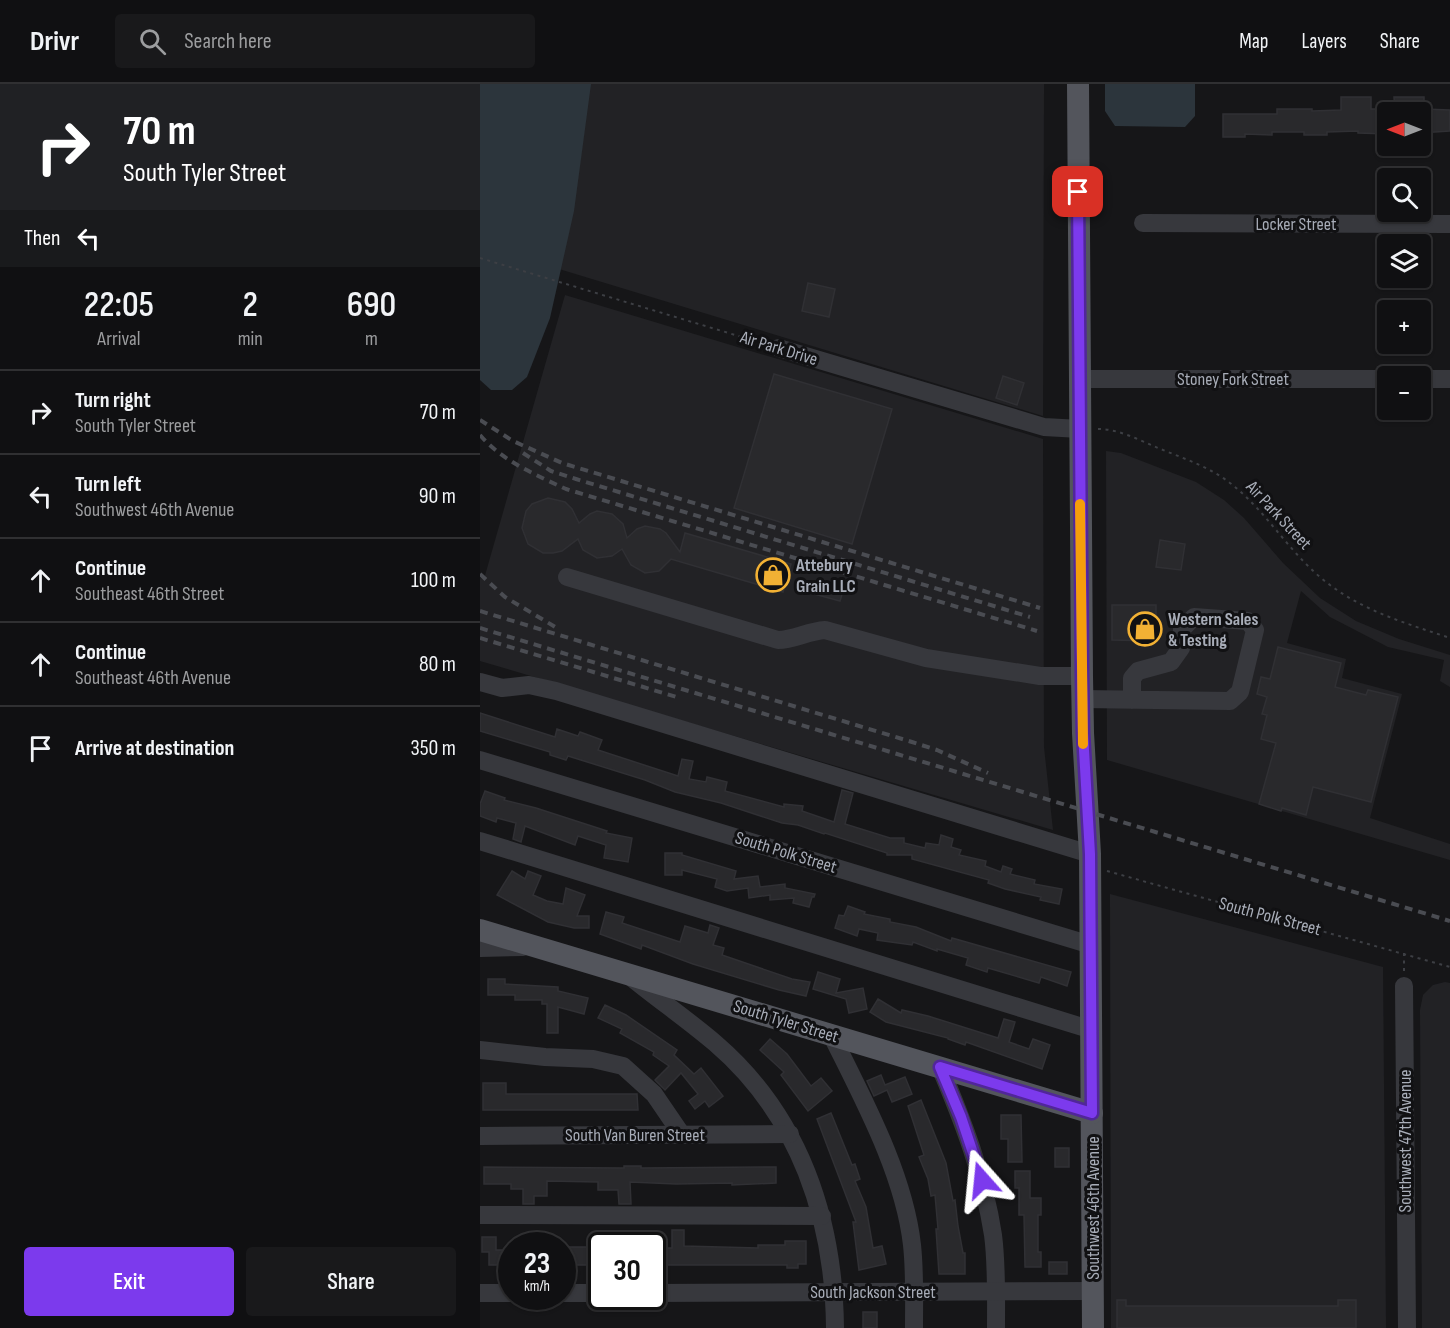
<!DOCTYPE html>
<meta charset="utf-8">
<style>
:root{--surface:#101012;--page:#19191b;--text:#f1f3f6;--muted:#9c9d9f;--line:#303032;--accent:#7c3aed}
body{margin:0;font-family:"Sofia Sans Condensed",sans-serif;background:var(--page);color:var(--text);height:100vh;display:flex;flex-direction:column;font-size:22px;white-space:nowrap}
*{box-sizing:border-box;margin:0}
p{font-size:20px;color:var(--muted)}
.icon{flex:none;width:33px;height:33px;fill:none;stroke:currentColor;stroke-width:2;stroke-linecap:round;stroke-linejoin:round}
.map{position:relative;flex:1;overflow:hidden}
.details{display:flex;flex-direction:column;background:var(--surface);width:480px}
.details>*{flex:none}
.hud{background:#202124;color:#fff;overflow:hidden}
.needle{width:39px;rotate:270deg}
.controls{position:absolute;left:897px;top:18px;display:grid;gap:12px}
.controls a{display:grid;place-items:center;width:54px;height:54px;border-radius:6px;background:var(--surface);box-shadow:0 2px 4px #0004,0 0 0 2px var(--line);font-size:30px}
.speed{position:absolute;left:18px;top:1148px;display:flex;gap:12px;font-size:30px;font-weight:700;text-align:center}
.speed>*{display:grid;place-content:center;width:78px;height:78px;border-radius:50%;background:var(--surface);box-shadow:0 2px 4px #0004,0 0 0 2px var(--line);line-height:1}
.speed small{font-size:15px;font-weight:400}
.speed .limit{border:3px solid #111;border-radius:9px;background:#fff;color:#111}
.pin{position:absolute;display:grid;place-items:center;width:51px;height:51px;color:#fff;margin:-26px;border-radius:12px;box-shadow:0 3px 9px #0006}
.me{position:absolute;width:66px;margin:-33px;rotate:342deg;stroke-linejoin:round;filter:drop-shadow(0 0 4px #0008)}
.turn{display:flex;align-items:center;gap:21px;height:126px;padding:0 24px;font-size:27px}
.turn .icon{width:78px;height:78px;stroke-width:2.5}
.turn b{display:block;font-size:42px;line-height:51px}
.then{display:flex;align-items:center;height:57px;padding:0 24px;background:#0003;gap:12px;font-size:22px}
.eta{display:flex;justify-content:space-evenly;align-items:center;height:102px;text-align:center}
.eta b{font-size:36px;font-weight:600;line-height:42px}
.button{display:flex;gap:12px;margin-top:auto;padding:12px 24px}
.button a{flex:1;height:69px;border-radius:6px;background:var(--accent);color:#fff;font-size:24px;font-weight:600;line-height:69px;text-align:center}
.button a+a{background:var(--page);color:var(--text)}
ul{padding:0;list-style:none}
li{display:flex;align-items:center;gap:18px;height:84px;padding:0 24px;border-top:2px solid var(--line)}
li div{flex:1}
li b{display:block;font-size:22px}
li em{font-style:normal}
header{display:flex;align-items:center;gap:36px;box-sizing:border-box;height:84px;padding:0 30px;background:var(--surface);border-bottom:2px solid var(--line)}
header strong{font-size:28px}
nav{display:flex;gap:33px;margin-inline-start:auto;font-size:21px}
.search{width:420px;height:54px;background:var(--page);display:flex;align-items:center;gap:15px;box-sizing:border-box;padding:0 21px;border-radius:6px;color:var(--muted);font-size:22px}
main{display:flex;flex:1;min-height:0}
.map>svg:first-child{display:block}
.built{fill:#222225}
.water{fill:#2c353c}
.building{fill:#29292c;stroke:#303034;stroke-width:1.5}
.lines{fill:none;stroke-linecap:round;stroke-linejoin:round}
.path{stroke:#3d3f44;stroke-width:2;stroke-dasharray:3 4.5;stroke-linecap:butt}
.minor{stroke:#37383d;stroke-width:18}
.major{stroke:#53555c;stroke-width:22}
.rail{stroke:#4a4c52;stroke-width:4;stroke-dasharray:8 6;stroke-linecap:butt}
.route-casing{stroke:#51269a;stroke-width:15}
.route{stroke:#7c3aed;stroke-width:10}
.slow{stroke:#f59e0b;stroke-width:10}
.labels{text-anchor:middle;stroke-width:6;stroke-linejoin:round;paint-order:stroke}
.street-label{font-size:18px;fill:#a8adb8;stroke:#111113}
.poi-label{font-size:18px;font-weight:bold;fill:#a8adb8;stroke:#111113;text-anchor:start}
</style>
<header>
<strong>Drivr</strong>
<div class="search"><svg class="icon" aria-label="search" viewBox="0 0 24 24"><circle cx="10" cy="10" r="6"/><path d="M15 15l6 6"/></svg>Search here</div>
<nav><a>Map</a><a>Layers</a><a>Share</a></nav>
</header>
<main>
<section class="details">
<div class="hud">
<div class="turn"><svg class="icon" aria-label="right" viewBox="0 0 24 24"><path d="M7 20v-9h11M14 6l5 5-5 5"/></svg><div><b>70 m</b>South Tyler Street</div></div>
<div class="then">Then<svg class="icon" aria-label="left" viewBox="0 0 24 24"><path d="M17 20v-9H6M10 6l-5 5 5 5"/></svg></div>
</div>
<div class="eta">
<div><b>22:05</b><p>Arrival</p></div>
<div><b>2</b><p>min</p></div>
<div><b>690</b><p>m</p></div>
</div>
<ul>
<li><svg class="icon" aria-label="right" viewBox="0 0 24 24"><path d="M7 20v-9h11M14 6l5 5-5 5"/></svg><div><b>Turn right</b><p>South Tyler Street</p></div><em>70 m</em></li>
<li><svg class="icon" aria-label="left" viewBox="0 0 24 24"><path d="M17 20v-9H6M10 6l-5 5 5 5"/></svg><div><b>Turn left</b><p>Southwest 46th Avenue</p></div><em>90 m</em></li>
<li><svg class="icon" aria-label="ahead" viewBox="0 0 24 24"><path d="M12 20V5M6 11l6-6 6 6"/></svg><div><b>Continue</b><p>Southeast 46th Street</p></div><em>100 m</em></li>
<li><svg class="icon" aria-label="ahead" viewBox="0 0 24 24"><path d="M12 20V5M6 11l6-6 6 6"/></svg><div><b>Continue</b><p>Southeast 46th Avenue</p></div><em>80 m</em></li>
<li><svg class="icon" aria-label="arrive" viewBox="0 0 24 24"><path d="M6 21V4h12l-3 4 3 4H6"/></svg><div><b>Arrive at destination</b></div><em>350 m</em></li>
</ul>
<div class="button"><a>Exit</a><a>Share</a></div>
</section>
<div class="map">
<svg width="970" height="1244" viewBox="0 0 970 1244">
<rect width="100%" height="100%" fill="#161618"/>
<g class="built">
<path d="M0 0H564L563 332 0 161Z"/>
<path d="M85 211 563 355 564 663 573 746 0 577V494L4 495Z"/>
<path d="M626 367 641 369 716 398 744 416 764 434 803 479 840 514 876 537 919 555 970 571V603L960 597 964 576 908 563 850 533 821 507 807 559 866 575 862 594 922 610 890 734 970 760V776L627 676Z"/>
<path d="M630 810 903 883 906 1244H631Z"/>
<path d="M965 898 970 899V1244H942L940 926 943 911 953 901Z"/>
</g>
<g class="water">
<path d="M0 0H111L94 127 70 234 47 293 32 306H11L0 296Z"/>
<path d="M625 0H715V32L705 43 635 42 625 27Z"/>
</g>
<g class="building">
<path d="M861 13H891V25H908V50L878 49V47L847 48V51H824V48H792V51L765 50V53H743V30H797V25H832V27L861 26Z"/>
<path d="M914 13H944V25L970 26V47L940 49V28H915Z"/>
<path d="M328 199 355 205 349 233 322 227Z"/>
<path d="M294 290 412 325 372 460 254 424Z"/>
<path d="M523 292 544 299 537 321 516 314Z"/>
<path d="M68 414 85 418 92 425 99 439 110 430 117 427 132 430 143 440 147 454 157 445 165 442 180 445 186 449 200 468 205 449 311 480 303 508 191 475 179 487 165 489 151 481 142 465 132 472 117 474 103 466 98 455 82 467 73 469H63L48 460 42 444 46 427 52 420Z"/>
<path d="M680 456 705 460 701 486 676 483Z"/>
<path d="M336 500 363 507 360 517 334 510Z"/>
<path d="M632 521H676V557L632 556Z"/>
<path d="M798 563 861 579 855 603 886 611 888 606 918 613 891 718 833 703 826 731 802 724 801 727 779 720 796 659 781 655 787 631 782 630 787 613 777 610 781 593 790 595Z"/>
<path d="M0 629 75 653 77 645 98 652 100 648 122 656 118 666 198 692 202 675 213 677 209 695 226 698 227 693 247 698 245 707 304 723V720L323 722 322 727 354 738 362 706 373 709 365 740 410 754H424V759L445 764 446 759 459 761 461 751 473 755 471 763 481 766 479 771 506 777 505 782 521 788 523 782 532 785 530 790 555 796 554 800 582 805 579 820 560 816 561 813 525 805 508 799 509 796 432 775V771H407V769L345 749 344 750 318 741 302 739 241 719 195 708 165 696 88 672 86 676 70 671V668L0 647Z"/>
<path d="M5 707 25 714 24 716 56 724 127 747 126 749 152 754 148 778 124 774 126 761 98 752 95 761 45 742 41 758 33 755 36 739 17 734 16 738 0 732V720Z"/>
<path d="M185 769H202V771L256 787 254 795 278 792 280 803 305 800V804L335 810 334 813H332L329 823 313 819 314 814 290 816V811L269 814 268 804 247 807 235 803 237 795 202 786V791H185Z"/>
<path d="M32 787 45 795 48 787 61 792 53 811 67 817 83 820 86 804 105 811 97 832H109V844H94L68 838 17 811Z"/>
<path d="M368 822 385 828 384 830 410 835V838L436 843 471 857 472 854 591 888 587 902 561 893 559 899 508 884 507 888 486 881 488 874 457 865V867L433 858 432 861 397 856 398 849 379 845 377 852 355 844 359 831 364 832Z"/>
<path d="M126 828 144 833 142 839 200 858 205 842 228 849 230 841 239 844 233 861 244 864 242 871 312 895 330 898 326 912 299 906 213 880 162 861 161 865 120 850Z"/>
<path d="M338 888 360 895 356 909 383 904 387 925 369 929 366 915 333 905Z"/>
<path d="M8 895H25V900L78 903V907L108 914 104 930 78 923V949H67V920H62V916H35V911H8Z"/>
<path d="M398 915 421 929 422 926 448 932 518 954 524 935 535 938 529 958 549 965 553 955 570 961 562 985 486 958 485 961 468 955V954L406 938 390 928Z"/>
<path d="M125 921 146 931 197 966 194 971 214 990 221 984 243 1012 229 1023 225 1017 215 1025 209 1017 218 1010 201 989 185 1006 175 996 189 982 173 971 174 968 140 949 142 945 118 934Z"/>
<path d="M290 955 307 970 331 1002 341 994 352 1007 328 1027 301 991 304 988 280 966Z"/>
<path d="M401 991 405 1001 425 993 432 1010 412 1018 407 1006 394 1012 387 997Z"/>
<path d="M3 999H26V1010H157L158 1026H3Z"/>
<path d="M441 1016 466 1079 473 1117 475 1116 478 1142 483 1169H485V1190H459L456 1145H458L455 1111 451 1112 448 1095 439 1073 444 1071 428 1022Z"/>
<path d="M351 1029 372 1081 375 1080 380 1095 375 1097 386 1123 393 1164 402 1162 406 1180 379 1186 373 1138H376L337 1035Z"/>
<path d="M521 1031H541L542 1078H528V1055H521Z"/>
<rect x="575" y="1064" width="14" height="19"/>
<path d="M144 1082H161V1084L296 1083V1099L252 1101V1099L196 1100 150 1098 151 1120H139L138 1106H118V1098L67 1097V1112H54V1120H43V1105H31V1100H4V1083L144 1084Z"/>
<path d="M535 1087H550V1114H561V1131H558V1168H561V1183H545L544 1131H539V1104H535Z"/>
<path d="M192 1146H204V1162L278 1164V1161H305V1157H326V1180H318V1184H307V1181H172V1164H192Z"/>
<path d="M2 1153H16V1166H27V1181H9V1168H2Z"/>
<rect x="88" y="1163" width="34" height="18"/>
<rect x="569" y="1178" width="18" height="12"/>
<path d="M637 1216H646V1222H858V1216H876V1244H637Z"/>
<rect x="383" y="1228" width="14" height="16"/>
</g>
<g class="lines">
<g class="path">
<path d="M0 174 285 260"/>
<path d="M618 345C639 345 659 356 678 364 705 375 733 384 755 403 790 432 813 474 850 501 886 528 928 540 970 554"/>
<path d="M627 787 970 883"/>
<path d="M924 869V887"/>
</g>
<g class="minor">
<path d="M663 139 970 140"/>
<path d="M299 264 564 343 600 345"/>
<path d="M599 295H908"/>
<path d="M940 295H970"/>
<path d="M87 493 298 556C314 556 328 547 345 546L446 574 560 592H602"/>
<path d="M0 598 22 604 49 601 76 607 610 770"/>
<path d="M602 615 750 617 760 608 775 546 768 537 714 533 702 545 701 564 691 578 658 587 652 594V616"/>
<path d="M0 676 611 861"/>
<path d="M0 757 612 946"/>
<path d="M0 864 43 863"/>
<path d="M152 894C179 916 208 936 235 959 320 1032 354 1135 355 1244"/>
<path d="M924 902 927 1244"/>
<path d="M351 950C382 1013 424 1089 432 1161 435 1188 434 1217 434 1244"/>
<path d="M0 966 65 973 113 975 143 982 174 1010 202 1051"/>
<path d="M460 983C483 1037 504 1092 513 1151 517 1181 516 1213 516 1244"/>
<path d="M0 1052 310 1050"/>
<path d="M0 1131 342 1132"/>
<path d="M0 1209H32"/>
<path d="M82 1209H122"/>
<path d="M172 1209 613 1207"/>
</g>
<g class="major">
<path d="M598 0 602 592 603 649 610 770 613 1244"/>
<path d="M0 846 612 1029"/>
</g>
<g class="rail">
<path d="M0 336 33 357 82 379 560 524"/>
<path d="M0 351C22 377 56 391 86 405L557 547"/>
<path d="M43 369 71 387 96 395 550 533"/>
<path d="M0 490 25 513 77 544"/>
<path d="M0 527 432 658 457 666 508 689"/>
<path d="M0 544 970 837"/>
<path d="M0 554 200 614"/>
</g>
</g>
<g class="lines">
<defs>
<path id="route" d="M502 1096 481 1033 460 983 612 1029 610 770 603 649 602 592 598 108"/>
</defs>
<use href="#route" class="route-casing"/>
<use href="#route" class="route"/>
<path class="slow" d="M600 420 603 660"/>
</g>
<defs>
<symbol id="shop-ring" viewBox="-11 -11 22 22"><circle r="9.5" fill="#111113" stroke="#f2b134" stroke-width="1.5"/><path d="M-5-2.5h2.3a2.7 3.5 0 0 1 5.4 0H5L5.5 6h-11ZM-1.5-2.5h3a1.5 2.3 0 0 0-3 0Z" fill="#f2b134"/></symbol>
</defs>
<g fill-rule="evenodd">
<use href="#shop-ring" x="274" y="472" width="38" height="38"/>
<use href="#shop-ring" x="646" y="526" width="38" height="38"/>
</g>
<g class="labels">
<g class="street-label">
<text x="816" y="146">Locker Street</text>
<text transform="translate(299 264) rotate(17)" y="6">Air Park Drive</text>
<text x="753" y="301">Stoney Fork Street</text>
<text transform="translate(799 431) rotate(47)" y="6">Air Park Street</text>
<text transform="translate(306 768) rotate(17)" y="6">South Polk Street</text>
<text transform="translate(790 832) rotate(15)" y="6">South Polk Street</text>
<text transform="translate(306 937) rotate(17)" y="6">South Tyler Street</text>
<text x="155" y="1057">South Van Buren Street</text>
<text transform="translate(925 1057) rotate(-90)" y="6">Southwest 47th Avenue</text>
<text transform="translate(613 1124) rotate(-90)" y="6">Southwest 46th Avenue</text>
<text x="393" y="1214">South Jackson Street</text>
</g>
<g class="poi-label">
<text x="316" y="487">Attebury<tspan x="316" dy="21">Grain LLC</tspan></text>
<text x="688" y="541">Western Sales<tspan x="688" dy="21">&amp; Testing</tspan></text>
</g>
</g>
</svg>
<div class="controls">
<a><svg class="needle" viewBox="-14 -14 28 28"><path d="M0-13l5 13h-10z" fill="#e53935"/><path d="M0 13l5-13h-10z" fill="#9c9d9f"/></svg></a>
<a><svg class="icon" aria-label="search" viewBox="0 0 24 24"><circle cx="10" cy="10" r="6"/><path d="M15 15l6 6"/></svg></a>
<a><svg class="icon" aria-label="layers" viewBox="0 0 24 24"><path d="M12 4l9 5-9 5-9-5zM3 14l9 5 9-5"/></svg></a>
<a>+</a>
<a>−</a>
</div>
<div class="speed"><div>23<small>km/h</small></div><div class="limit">30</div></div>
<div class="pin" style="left:598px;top:108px;background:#d93025"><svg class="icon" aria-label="arrive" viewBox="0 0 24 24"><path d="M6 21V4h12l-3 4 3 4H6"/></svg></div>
<svg class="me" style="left:502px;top:1096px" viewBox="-20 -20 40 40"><path d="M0-17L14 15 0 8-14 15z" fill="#7c3aed" stroke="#fff" stroke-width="4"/></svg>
</div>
</main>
